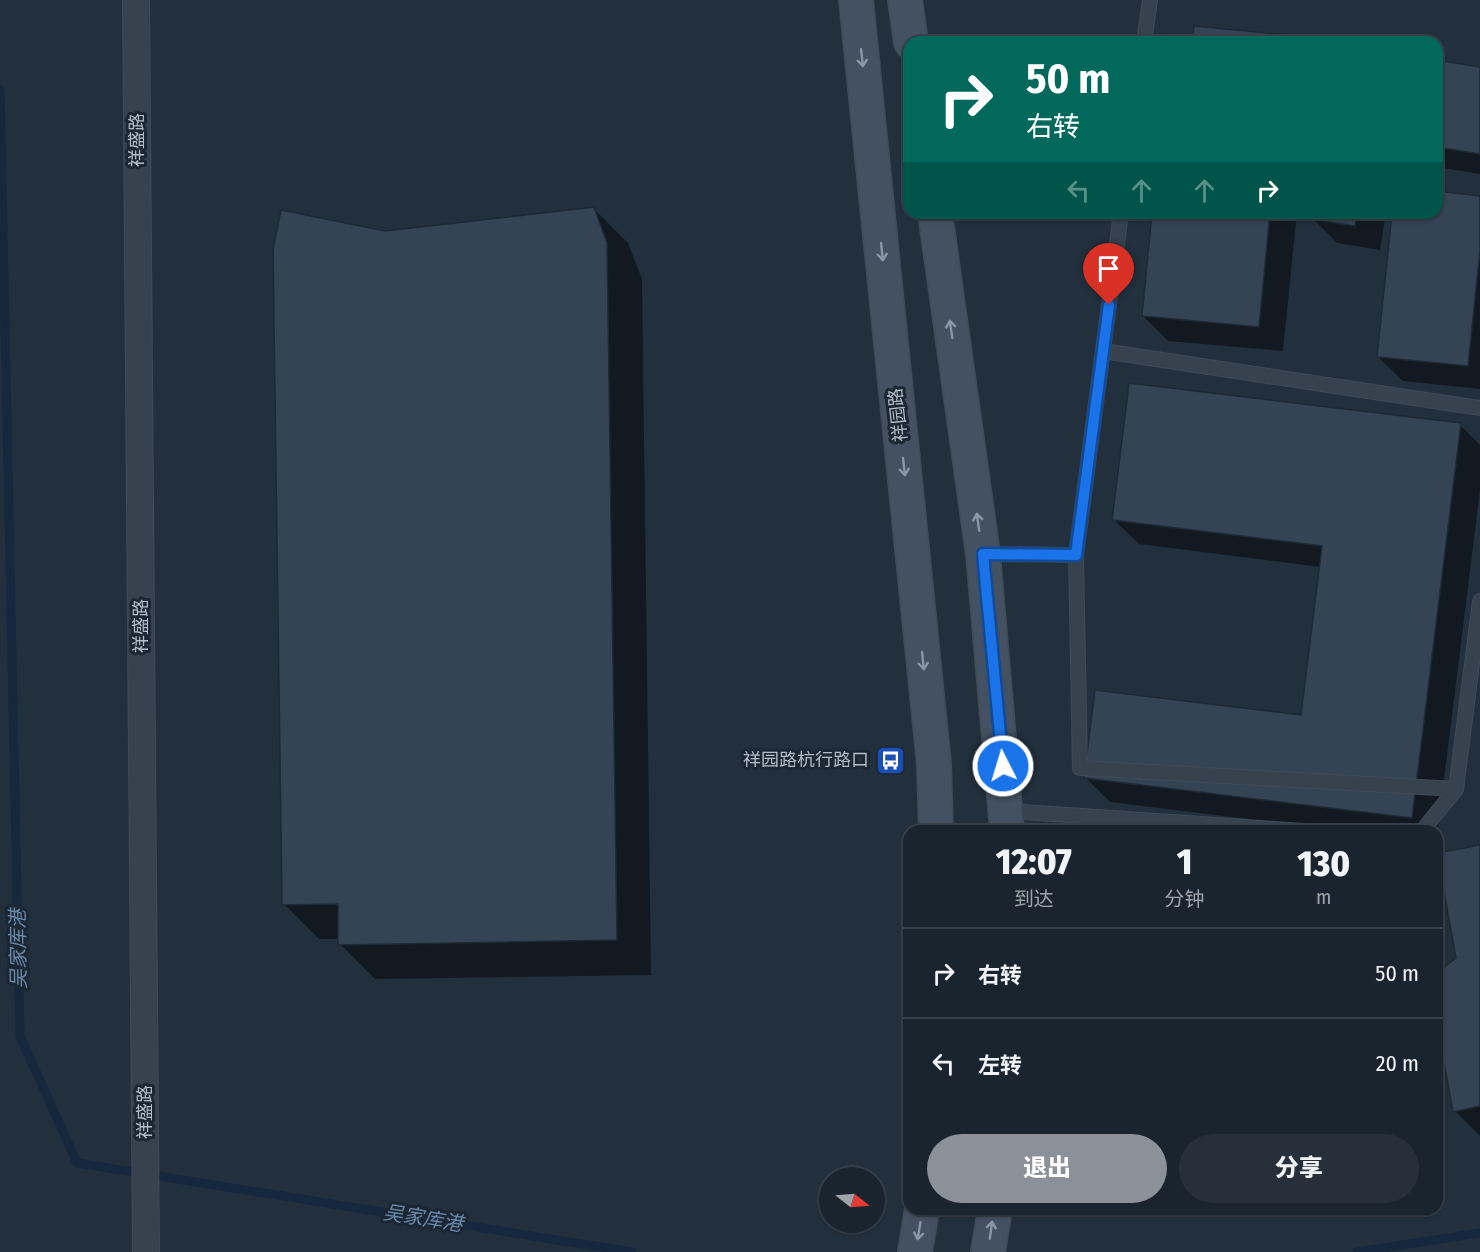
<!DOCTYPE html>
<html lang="zh">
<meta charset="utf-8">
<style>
:root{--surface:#1a242e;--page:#27303a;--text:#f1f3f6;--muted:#9fa4aa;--line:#38414a;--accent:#8c9099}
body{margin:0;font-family:"Fira Sans Condensed","Noto Sans SC",sans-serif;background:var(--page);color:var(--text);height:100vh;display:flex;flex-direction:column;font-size:22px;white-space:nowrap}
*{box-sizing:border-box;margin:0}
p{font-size:20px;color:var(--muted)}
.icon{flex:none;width:33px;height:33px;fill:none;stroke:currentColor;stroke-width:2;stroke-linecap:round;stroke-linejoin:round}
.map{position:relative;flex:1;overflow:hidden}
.side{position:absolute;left:903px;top:825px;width:540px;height:390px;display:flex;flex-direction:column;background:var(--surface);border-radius:18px;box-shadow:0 2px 4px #0004,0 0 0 2px var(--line)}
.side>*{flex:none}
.banner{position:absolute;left:903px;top:36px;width:540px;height:183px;border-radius:18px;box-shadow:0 2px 4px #0004,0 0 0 2px var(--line);background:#00695c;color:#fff;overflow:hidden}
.needle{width:39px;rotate:107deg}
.tools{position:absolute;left:819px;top:1167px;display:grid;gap:12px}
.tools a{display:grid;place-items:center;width:66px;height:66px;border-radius:50%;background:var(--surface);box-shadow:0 2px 4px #0004,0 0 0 2px var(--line);font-size:30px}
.pin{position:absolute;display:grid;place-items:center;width:51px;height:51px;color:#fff;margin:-62px -26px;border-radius:50% 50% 50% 0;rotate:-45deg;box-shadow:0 0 6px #0007}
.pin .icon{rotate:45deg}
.me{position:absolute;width:66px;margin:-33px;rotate:355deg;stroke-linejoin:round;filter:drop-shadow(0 0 4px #0008)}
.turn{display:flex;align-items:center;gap:21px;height:126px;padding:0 24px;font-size:27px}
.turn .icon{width:78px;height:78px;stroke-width:2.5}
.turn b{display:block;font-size:42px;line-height:51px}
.lanes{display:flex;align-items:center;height:57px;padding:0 24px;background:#0003;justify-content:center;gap:30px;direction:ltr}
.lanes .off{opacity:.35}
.eta{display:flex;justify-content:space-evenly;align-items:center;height:102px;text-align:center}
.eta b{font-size:36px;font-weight:800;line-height:42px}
.cta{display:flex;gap:12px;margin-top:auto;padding:12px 24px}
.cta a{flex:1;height:69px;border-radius:36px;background:var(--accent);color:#fff;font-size:24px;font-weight:800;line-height:69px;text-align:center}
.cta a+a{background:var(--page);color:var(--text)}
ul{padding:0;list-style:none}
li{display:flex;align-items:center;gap:18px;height:90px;padding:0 24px;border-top:2px solid var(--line)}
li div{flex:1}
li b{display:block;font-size:22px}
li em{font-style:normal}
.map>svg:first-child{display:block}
.shadow{fill:#0007}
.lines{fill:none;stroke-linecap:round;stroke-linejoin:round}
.stream{stroke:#15283d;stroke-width:9}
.building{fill:#344455;stroke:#1d2935;stroke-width:1.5}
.lane-casing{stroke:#3f4b57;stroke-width:16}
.street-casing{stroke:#3f4b57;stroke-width:28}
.secondary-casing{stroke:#3f4b57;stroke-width:36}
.lane{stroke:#36424e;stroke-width:14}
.street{stroke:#36424e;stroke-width:26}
.secondary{stroke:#445162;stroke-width:33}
.oneway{stroke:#8c97a5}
.route-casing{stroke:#114b97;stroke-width:15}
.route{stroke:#1a73e8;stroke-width:10}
.labels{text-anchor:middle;stroke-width:6;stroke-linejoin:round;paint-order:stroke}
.street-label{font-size:18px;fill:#b2bdc9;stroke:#1b2733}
.poi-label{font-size:18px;fill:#b2bdc9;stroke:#1b2733;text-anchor:end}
.water-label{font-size:20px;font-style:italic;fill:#6989ab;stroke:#1b2733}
</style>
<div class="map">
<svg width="1480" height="1252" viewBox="0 0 1480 1252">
<rect width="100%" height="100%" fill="#22303e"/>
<g class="shadow">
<path d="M1437 61 1480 68V174L1437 167Z"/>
<path d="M1437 193 1480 197V389L1403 381 1378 357 1393 213H1437Z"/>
<path d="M593 208 628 243 642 279 651 975 375 979 340 944V939H319L284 904 385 232Z"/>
<path d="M1154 213H1297L1283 351 1168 341 1143 316Z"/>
<path d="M1313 213H1386L1380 250 1337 243 1312 218Z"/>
<path d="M1460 425 1480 445V490L1437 836V831H1344L1110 802 1085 777 1303 717 1321 567 1139 544 1114 520Z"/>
<path d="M1480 846V1136L1455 1111 1437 1015V884L1439 886 1438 975 1458 959Z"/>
</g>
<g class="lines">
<g class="stream">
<path d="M0 90 20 1036 77 1163 632 1252"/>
<path d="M1357 1252 1480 1233"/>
</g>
</g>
<g class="building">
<path d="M1194 26 1287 35 1286 42H1192Z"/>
<path d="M1437 60 1480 67V154L1437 147Z"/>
<path d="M1437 191 1480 196V251L1468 366 1377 357 1392 213H1437Z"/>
<path d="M594 207 607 243 617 940 338 945V904L282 905 273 249 281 210 385 231Z"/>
<path d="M1152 213H1270L1259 327 1142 316Z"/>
<path d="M1311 213H1357L1355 226 1310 219Z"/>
<path d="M1129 383 1461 423 1412 818 1084 778 1095 690 1301 715 1322 546 1112 520Z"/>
<path d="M1480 845V1106L1453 1112 1437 1023V973L1456 958 1437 853Z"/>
</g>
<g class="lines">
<defs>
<g id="lane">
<path d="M1144 42 1150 0"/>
<path d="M1103 351 1480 408"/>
<path d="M983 554 1076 555 1121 213"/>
<path d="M1076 555 1080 768 1456 789"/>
<path d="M1007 811 1305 831"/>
<path d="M1422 831 1456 789 1480 601"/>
</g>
<path id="street" d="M136 0 146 1252"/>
<g id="secondary">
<path d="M856 0 934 764 936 831"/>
<path d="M905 0 911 42"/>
<path d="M935 213 983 554 1007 831"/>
<path d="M915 1252 922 1209"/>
<path d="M988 1252 995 1209"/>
</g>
</defs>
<use href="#lane" class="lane-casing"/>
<use href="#street" class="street-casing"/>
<use href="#secondary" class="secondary-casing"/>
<use href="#lane" class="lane"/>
<use href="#street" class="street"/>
<use href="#secondary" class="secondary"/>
</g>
<defs><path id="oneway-shaft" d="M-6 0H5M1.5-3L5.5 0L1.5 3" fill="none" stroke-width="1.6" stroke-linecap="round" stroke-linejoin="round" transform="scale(1.5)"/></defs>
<g class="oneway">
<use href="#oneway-shaft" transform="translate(862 58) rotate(84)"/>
<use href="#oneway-shaft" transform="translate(882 252) rotate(84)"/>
<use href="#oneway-shaft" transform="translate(951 329) rotate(-98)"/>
<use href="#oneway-shaft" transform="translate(904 467) rotate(84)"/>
<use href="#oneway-shaft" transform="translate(978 522) rotate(-98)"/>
<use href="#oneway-shaft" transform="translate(923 661) rotate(84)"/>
<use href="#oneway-shaft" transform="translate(991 1230) rotate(-82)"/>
<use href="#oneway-shaft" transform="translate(919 1231) rotate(99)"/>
</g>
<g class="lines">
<defs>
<path id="route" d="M1003 766 983 554 1076 555 1109 305"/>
</defs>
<use href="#route" class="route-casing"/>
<use href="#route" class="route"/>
</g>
<defs>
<symbol id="bus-square" viewBox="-11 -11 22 22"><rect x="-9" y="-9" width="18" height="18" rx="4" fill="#1a4fb4" stroke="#1b2733"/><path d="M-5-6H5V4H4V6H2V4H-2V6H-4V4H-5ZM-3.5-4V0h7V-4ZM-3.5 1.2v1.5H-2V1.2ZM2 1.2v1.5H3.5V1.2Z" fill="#fff"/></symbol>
</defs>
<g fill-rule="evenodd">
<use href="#bus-square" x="874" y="744" width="33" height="33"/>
</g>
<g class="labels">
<g class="street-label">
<text transform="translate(137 140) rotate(-90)" y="6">祥盛路</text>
<text transform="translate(898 415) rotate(-96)" y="6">祥园路</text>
<text transform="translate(141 626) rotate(-90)" y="6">祥盛路</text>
<text transform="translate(145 1112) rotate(-90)" y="6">祥盛路</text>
</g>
<g class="poi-label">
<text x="869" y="766">祥园路杭行路口</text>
</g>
<g class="water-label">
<text transform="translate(18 949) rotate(-91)" y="7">吴家库港</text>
<text transform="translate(423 1218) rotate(9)" y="7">吴家库港</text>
</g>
</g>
</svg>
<div class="tools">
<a><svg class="needle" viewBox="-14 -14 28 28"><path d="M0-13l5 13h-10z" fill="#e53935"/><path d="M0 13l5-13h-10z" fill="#9fa4aa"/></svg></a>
</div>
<div class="pin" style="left:1109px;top:305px;background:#d93025"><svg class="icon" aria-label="arrive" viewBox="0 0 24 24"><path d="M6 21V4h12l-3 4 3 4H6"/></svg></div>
<svg class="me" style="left:1003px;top:766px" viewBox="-20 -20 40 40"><circle r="17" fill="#1a73e8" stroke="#fff" stroke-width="3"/><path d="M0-11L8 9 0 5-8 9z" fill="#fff"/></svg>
<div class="banner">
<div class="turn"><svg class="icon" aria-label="right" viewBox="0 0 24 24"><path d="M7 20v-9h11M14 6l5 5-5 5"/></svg><div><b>50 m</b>右转</div></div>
<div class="lanes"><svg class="icon off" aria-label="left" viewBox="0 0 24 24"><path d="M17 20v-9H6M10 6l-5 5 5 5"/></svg><svg class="icon off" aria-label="ahead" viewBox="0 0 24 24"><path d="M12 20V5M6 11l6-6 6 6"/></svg><svg class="icon off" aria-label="ahead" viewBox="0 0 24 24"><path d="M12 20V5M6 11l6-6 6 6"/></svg><svg class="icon" aria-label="right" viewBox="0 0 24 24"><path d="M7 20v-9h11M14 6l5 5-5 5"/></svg></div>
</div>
<section class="side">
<div class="eta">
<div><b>12:07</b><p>到达</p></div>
<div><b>1</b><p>分钟</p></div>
<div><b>130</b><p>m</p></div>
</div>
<ul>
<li><svg class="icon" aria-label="right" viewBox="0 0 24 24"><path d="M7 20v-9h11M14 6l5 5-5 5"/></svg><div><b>右转</b></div><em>50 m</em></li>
<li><svg class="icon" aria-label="left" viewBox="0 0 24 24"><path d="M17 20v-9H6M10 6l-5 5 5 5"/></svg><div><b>左转</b></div><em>20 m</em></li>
</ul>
<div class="cta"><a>退出</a><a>分享</a></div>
</section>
</div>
